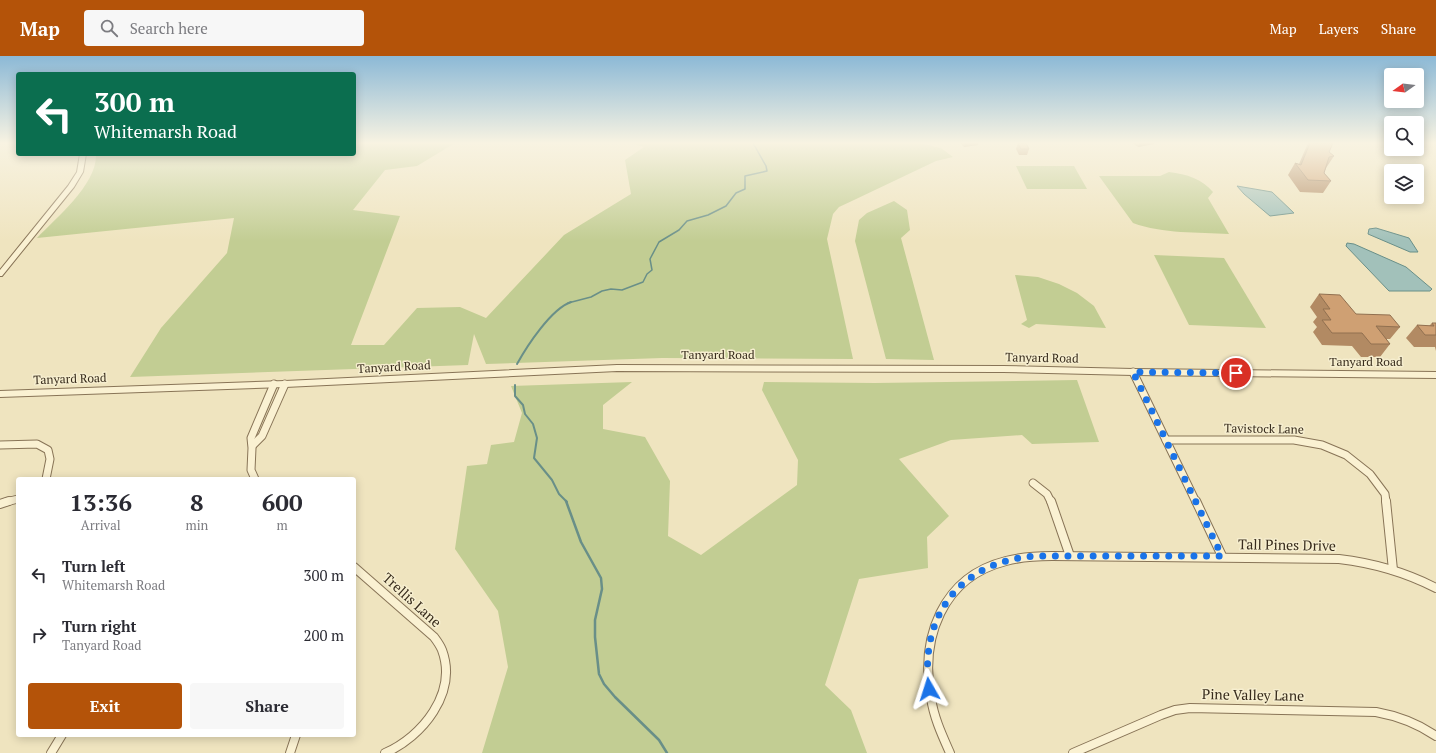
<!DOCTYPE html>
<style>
:root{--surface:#fff;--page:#f7f7f7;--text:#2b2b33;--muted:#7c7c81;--accent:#b45309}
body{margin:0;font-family:"PT Serif",serif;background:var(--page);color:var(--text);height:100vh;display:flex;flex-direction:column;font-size:15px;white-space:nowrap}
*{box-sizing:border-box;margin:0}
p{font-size:13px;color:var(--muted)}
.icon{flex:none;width:22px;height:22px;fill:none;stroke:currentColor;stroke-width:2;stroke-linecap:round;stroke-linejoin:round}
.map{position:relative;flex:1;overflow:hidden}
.panel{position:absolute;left:16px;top:421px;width:340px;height:260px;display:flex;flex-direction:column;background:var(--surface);border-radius:4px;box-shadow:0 2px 10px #0003}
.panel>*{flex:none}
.guide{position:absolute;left:16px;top:16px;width:340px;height:84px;border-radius:4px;box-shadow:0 2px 10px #0003;background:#0b6e4f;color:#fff;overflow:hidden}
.needle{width:26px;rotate:256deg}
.tools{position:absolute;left:1384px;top:12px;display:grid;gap:8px}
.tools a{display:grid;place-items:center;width:40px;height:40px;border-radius:4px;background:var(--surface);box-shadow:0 2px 10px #0003;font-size:20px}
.pin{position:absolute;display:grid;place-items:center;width:34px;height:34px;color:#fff;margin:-17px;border:2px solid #fff;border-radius:50%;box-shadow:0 1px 4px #0007}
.me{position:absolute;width:44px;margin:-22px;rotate:354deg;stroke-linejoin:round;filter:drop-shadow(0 0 3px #0008)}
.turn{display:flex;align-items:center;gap:14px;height:84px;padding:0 12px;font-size:18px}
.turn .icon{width:52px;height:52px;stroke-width:2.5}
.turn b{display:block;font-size:28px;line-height:34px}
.eta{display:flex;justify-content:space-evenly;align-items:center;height:68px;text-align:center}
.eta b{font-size:24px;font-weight:700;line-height:28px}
.cta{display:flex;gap:8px;margin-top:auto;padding:8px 12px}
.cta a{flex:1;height:46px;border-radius:4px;background:var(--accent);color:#fff;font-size:16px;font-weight:700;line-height:46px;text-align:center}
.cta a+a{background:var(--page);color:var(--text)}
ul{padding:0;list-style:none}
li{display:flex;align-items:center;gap:12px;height:60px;padding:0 12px}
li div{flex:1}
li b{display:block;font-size:15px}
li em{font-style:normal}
header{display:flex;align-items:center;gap:24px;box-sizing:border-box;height:56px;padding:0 20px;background:var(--accent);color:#fff}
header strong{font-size:19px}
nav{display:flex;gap:22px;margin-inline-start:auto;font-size:14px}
.search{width:280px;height:36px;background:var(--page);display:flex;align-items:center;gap:10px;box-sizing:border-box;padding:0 14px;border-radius:4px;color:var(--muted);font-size:15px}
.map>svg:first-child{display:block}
.green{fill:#c2cd93}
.water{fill:#a2c1ba;stroke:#698f88}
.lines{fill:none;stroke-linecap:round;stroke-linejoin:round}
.stream-far2{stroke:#698f88;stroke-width:1.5}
.stream-far1{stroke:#698f88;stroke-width:2}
.stream{stroke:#698f88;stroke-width:2.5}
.minor-far1-casing{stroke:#887457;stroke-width:9}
.minor-casing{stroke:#887457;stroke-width:10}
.tertiary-casing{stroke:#887457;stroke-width:2}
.minor-far1{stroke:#faf1d2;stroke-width:7}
.minor{stroke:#faf1d2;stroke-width:8}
.tertiary{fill:#faf1d2;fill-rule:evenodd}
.wall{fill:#b28a63}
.shaded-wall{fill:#917050}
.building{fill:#cfa073;stroke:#917050}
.route{stroke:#1a73e8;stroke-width:7;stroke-dasharray:0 12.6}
.labels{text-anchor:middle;stroke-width:3;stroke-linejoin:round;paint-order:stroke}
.street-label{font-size:12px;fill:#372b1c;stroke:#f6eecf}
.near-street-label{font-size:14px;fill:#372b1c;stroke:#f6eecf}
</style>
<header>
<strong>Map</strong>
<div class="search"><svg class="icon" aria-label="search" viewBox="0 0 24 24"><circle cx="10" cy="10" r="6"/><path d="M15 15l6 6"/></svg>Search here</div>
<nav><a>Map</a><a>Layers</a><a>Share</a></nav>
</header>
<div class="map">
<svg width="1436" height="697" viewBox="0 0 1436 697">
<rect width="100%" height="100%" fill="#efe4bf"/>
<g class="green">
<path d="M354 87H455L417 110 385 114 353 154 400 160 351 289H384L417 252 460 251 486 262 564 179 631 138 625 104 644 91 630 87H919L941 92 953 101 936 105 854 144 839 151 833 158 827 183 853 303 662 302 486 308 474 278 468 309 130 321 161 272 227 197 234 162 37 182C56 162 96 129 96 100L98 98H354Z"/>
<path d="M1016 110H1074L1087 133H1027Z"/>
<path d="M1169 116C1187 118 1202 123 1213 136L1208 142 1229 178C1198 176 1163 178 1133 167L1099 120H1160Z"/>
<path d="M894 145 907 154 910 174 901 182 934 304 886 303 855 185 859 164 867 157Z"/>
<path d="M1154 199 1224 202 1266 272 1189 269Z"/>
<path d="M1015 219 1038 221 1059 228 1077 237 1094 250 1106 272 1036 268 1029 272 1021 268 1027 264Z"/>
<path d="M1077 324 1099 386 1032 388 1022 379 951 384 899 403 949 460 927 481 928 512 859 523 825 629 851 654 867 697H482L508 611 498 555 455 493 467 410 487 408 491 389 514 386 522 357 511 330 632 326 603 349V373L645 381 670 425 668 480 701 499 797 429 798 404 762 334 764 326 875 327Z"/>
</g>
<g class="water">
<path d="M1237 130 1272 136 1294 157 1270 160 1244 138Z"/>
<path d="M1376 172 1409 182 1418 196H1410L1368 178 1369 173Z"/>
<path d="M1347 187 1354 188 1406 211 1432 233 1430 235H1389L1346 190Z"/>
</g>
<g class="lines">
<path class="stream-far2" d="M568 247 591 241 602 235 611 233 622 234 643 226 647 218 652 214 650 203 659 186 679 174 687 165 708 159 726 150 736 137 745 133V120L767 115 766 110 753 87"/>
<g class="stream-far1">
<path d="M517 308C527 290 551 253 571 246"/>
<path d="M515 329V340L523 349 525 358 533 368 537 382 534 402 552 424 559 438 567 446"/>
</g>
<path class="stream" d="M566 445 581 486 601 522 602 533 595 564V581L599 618 604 628 615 641 659 684 667 697"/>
<defs>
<g id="minor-far1">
<path d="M1133 316 1196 446"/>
<path d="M1166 384H1294L1322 389 1346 399 1370 418 1385 438 1386 446"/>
<path d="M0 389 37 388 48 394 50 403 46 423"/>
<path d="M253 389 262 380 285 328"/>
<path d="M255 423 251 414 252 392 251 382 274 328"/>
<path d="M1033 427 1047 438 1051 446"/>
<path d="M6 446 18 443"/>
</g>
<g id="minor">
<path d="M1051 445 1070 500"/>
<path d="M1196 445 1222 500"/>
<path d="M1386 445 1393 514"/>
<path d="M0 448 9 445"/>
<path d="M354 511 434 581C437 585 440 589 442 594 458 637 422 681 385 697"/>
<path d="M51 697 62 679"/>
<path d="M290 697 296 679"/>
<path d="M950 697C942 679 934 662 931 642 920 582 942 521 1006 505 1021 501 1037 500 1052 500L1339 503C1373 507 1405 516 1436 532"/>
<path d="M1073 697 1161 659 1175 654 1190 652 1376 656C1398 660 1417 667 1436 680"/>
</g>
<g id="tertiary">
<path d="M80 98H86L83 116 74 131 2 220H0V214L68 130 77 116Z"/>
<path d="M617 309 1003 310 1133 313 1436 316V322L1133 319 1003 316 617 315 285 331 0 341V335L285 325Z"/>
</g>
</defs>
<use href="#minor-far1" class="minor-far1-casing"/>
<use href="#minor" class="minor-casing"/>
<use href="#tertiary" class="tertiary-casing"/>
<use href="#minor-far1" class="minor-far1"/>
<use href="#minor" class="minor"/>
<use href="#tertiary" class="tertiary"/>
</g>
<g class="wall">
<path d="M960 87H978V89L964 91Z"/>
<path d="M1018 87 1029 93 1027 99H1019L1016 93Z"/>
<path d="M1132 87H1154V88L1138 91Z"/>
<path d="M1308 87H1333L1329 96 1334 100 1326 112 1324 117 1331 125 1323 137 1300 136 1288 119 1295 107 1299 108Z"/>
<path d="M1319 238 1356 258 1400 271 1390 283H1386L1390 288 1380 301H1361L1352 290 1322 289 1313 276 1317 271 1313 266 1317 261 1310 251Z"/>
<path d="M1432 267H1436V295L1435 291H1414L1406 282 1417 269 1429 270Z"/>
</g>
<g class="shaded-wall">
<path d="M965 87H978V89L964 91Z"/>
<path d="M1140 87H1154V88L1138 91Z"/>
</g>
<g class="building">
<path d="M1018 87H1026L1029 93H1021Z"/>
<path d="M1310 87H1333L1329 96 1334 100 1329 101 1324 117 1331 125 1308 124 1295 107 1301 109Z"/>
<path d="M1319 238 1340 239 1356 258 1390 259 1400 271 1376 270 1390 288H1371L1362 277H1332L1322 264H1331L1323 253H1330Z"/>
<path d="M1432 267H1436V279H1425L1417 269 1434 270Z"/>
</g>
<linearGradient id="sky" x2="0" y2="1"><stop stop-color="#8cb9d6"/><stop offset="0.47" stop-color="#f8f3e2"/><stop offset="1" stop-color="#f8f3e2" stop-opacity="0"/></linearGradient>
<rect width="1436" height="185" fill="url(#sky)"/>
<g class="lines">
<path class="route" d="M929 633C919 559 961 505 1036 500H1222L1133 316 1236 317"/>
</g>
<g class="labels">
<g class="street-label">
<text x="718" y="303">Tanyard Road</text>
<text transform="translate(1042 302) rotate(1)" y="4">Tanyard Road</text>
<text x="1366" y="310">Tanyard Road</text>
<text transform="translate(394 311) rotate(-3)" y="4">Tanyard Road</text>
<text transform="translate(70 323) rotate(-2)" y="4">Tanyard Road</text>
<text transform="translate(1264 373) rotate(1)" y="4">Tavistock Lane</text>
</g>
<g class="near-street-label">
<text transform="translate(1287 489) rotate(1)" y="5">Tall Pines Drive</text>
<text transform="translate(412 544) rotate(42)" y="5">Trellis Lane</text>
<text transform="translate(1253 639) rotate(1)" y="5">Pine Valley Lane</text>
</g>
</g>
</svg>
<div class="tools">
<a><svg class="needle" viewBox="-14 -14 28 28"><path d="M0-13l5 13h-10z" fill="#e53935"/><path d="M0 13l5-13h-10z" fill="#7c7c81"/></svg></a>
<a><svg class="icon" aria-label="search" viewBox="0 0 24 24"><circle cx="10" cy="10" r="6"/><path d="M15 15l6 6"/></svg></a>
<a><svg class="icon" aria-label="layers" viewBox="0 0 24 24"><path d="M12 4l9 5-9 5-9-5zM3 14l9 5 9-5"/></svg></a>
</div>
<div class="pin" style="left:1236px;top:317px;background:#d93025"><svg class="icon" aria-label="arrive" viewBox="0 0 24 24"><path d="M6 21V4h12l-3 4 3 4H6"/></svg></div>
<svg class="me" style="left:929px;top:633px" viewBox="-20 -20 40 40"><path d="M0-17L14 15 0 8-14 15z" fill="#1a73e8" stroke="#fff" stroke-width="4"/></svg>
<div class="guide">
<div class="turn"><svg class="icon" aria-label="left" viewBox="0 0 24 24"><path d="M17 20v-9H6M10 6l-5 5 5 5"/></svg><div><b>300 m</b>Whitemarsh Road</div></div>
</div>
<section class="panel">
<div class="eta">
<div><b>13:36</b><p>Arrival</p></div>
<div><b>8</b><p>min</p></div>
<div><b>600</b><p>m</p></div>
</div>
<ul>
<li><svg class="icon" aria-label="left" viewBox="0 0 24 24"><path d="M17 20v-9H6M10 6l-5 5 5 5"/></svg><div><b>Turn left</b><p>Whitemarsh Road</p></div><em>300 m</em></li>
<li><svg class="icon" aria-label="right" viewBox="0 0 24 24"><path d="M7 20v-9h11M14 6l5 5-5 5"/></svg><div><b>Turn right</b><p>Tanyard Road</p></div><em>200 m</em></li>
</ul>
<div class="cta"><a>Exit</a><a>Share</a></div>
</section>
</div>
